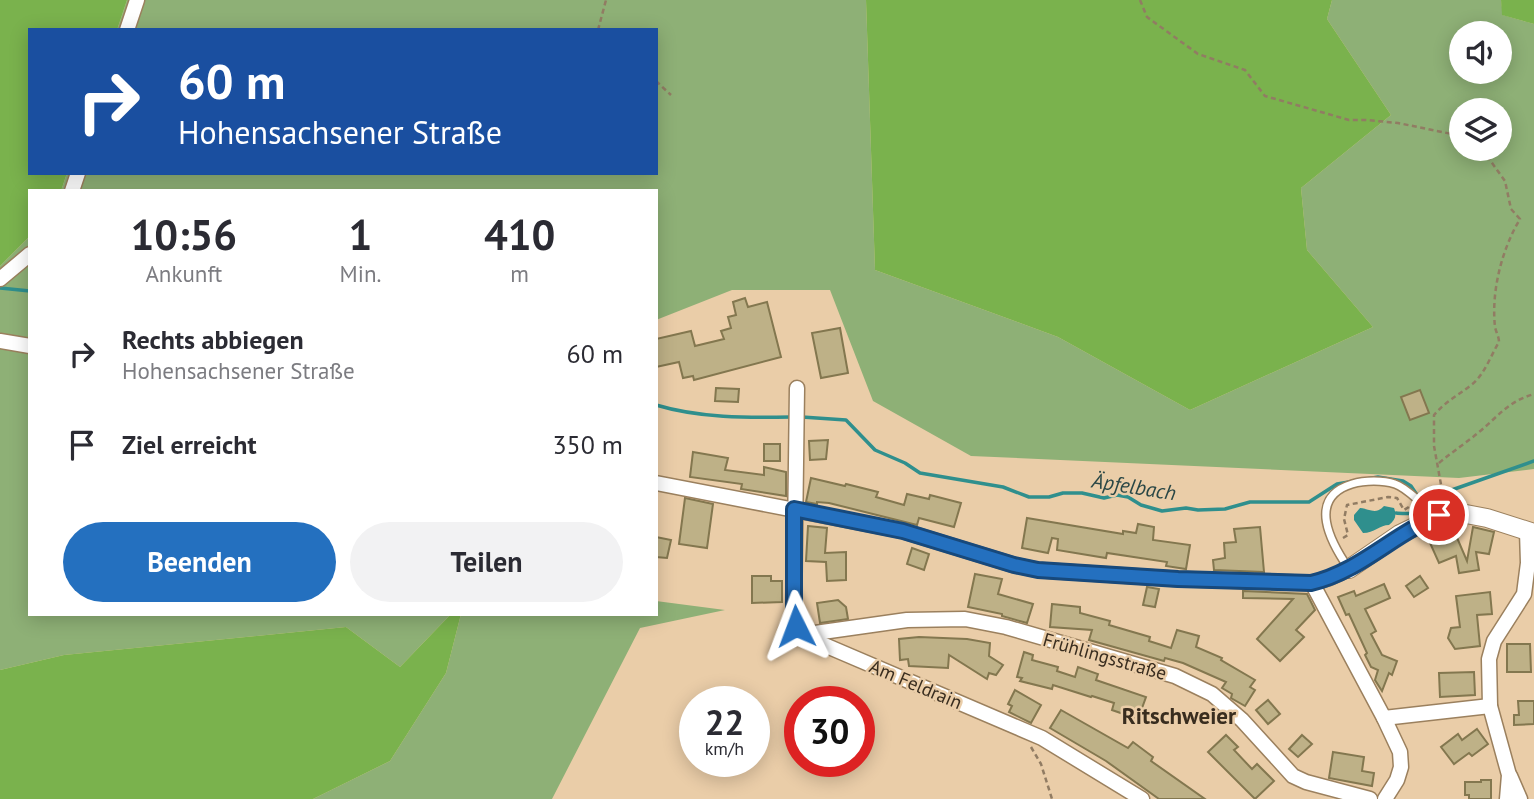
<!DOCTYPE html>
<html lang="de">
<meta charset="utf-8">
<style>
:root{--surface:#fff;--page:#f2f2f3;--text:#2b2b33;--muted:#7c7c81;--accent:#2470bf}
body{margin:0;font-family:"PT Sans",sans-serif;background:var(--page);color:var(--text);height:100vh;display:flex;flex-direction:column;font-size:26px;white-space:nowrap}
*{box-sizing:border-box;margin:0}
p{font-size:23px;color:var(--muted)}
.icon{flex:none;width:38px;height:38px;fill:none;stroke:currentColor;stroke-width:2;stroke-linecap:round;stroke-linejoin:round}
.map{position:relative;flex:1;overflow:hidden}
.side{position:absolute;left:28px;top:189px;width:630px;height:427px;display:flex;flex-direction:column;background:var(--surface);border-radius:0px;box-shadow:0 4px 18px #0003}
.side>*{flex:none}
.guide{position:absolute;left:28px;top:28px;width:630px;height:147px;border-radius:0px;box-shadow:0 4px 18px #0003;background:#1a4fa0;color:#fff;overflow:hidden}
.fabs{position:absolute;left:1449px;top:21px;display:grid;gap:14px}
.fabs a{display:grid;place-items:center;width:63px;height:63px;border-radius:50%;background:var(--surface);box-shadow:0 4px 18px #0003;font-size:35px}
.speed{position:absolute;left:679px;top:686px;display:flex;gap:14px;font-size:35px;font-weight:700;text-align:center}
.speed>*{display:grid;place-content:center;width:91px;height:91px;border-radius:50%;background:var(--surface);box-shadow:0 4px 18px #0003;line-height:1}
.speed small{font-size:18px;font-weight:400}
.speed .limit{border:10px solid #d22;background:#fff;color:#111}
.pin{position:absolute;display:grid;place-items:center;width:60px;height:60px;color:#fff;margin:-30px;border:4px solid #fff;border-radius:50%;box-shadow:0 2px 7px #0007}
.me{position:absolute;width:77px;margin:-38px;rotate:357deg;stroke-linejoin:round;filter:drop-shadow(0 0 5px #0008)}
.turn{display:flex;align-items:center;gap:24px;height:147px;padding:0 35px;font-size:32px}
.turn .icon{width:91px;height:91px;stroke-width:2.5}
.turn b{display:block;font-size:49px;line-height:60px}
.eta{display:flex;justify-content:space-evenly;align-items:center;height:119px;text-align:center}
.eta b{font-size:42px;font-weight:600;line-height:49px}
.action{display:flex;gap:14px;margin-top:auto;padding:14px 35px}
.action a{flex:1;height:80px;border-radius:42px;background:var(--accent);color:#fff;font-size:28px;font-weight:600;line-height:80px;text-align:center}
.action a+a{background:var(--page);color:var(--text)}
ul{padding:0;list-style:none}
li{display:flex;align-items:center;gap:21px;height:91px;padding:0 35px}
li div{flex:1}
li b{display:block;font-size:26px}
li em{font-style:normal}
.map>svg:first-child{display:block}
.green{fill:#8eb076;fill-rule:evenodd}
.forest{fill:#7ab24d}
.water{fill:#2f8f8d}
.lines{fill:none;stroke-linecap:round;stroke-linejoin:round}
.stream{stroke:#2f8f8d;stroke-width:3.5}
.building{fill:#beb187;stroke:#83774f;stroke-width:2}
.service-casing{stroke:#9b805e;stroke-width:10}
.minor-casing{stroke:#9b805e;stroke-width:17}
.tertiary-casing{stroke:#9b805e;stroke-width:20}
.path{stroke:#917c63;stroke-width:2.5;stroke-dasharray:5 3.5;stroke-linecap:butt}
.service{stroke:#fff;stroke-width:7}
.minor{stroke:#fff;stroke-width:14}
.tertiary{stroke:#fff;stroke-width:18}
.route-casing{stroke:#17497c;stroke-width:18}
.route{stroke:#2470bf;stroke-width:12}
.labels{text-anchor:middle;stroke-width:5;stroke-linejoin:round;paint-order:stroke}
.street-label{font-size:19px;fill:#392d1f;stroke:#eacda8}
.water-label{font-size:21px;font-style:italic;fill:#2a4746;stroke:#eacda8}
.quarter-label{font-size:23px;font-weight:bold;fill:#392d1f;stroke:#eacda8}
</style>
<div class="map">
<svg width="1534" height="799" viewBox="0 0 1534 799">
<rect width="100%" height="100%" fill="#eacda8"/>
<g class="green">
<path d="M127 0H866L875 270 1058 337 1190 410 1373 327 1307 250 1301 188 1391 115 1327 19 1332 0H1501L1503 15 1534 24V469L1459 478 971 456 873 401 830 290H732L656 320V191H61L67 173H656V30H117ZM1461 33H1500V72H1461ZM1461 110H1500V149H1461Z"/>
<path d="M30 236V614H451L400 667 346 627 64 655 0 670V266Z"/>
<path d="M656 601 725 610 640 628 552 799H313L390 761 446 673 461 614H656Z"/>
</g>
<g class="forest">
<path d="M0 0H127L117 30H30V173H67L61 191H30V236L0 266Z"/>
<path d="M866 0H1332L1327 19 1391 115 1301 188 1307 250 1373 327 1190 410 1058 337 875 270Z"/>
<path d="M1501 0H1534V24L1502 15Z"/>
<path d="M451 614H461L446 673 390 761 313 799H0V670L64 655 346 627 400 667Z"/>
</g>
<path class="water" d="M1384 506 1394 508C1397 516 1395 520 1389 525 1380 525 1374 533 1363 533L1354 520V515L1360 508C1370 509 1376 515 1384 506Z"/>
<g class="lines">
<g class="stream">
<path d="M0 288 30 291"/>
<path d="M656 405C699 418 747 418 791 417"/>
<path d="M802 417 846 420 875 450 905 463 920 473 1003 487 1029 497H1049L1063 493H1082L1104 498 1117 495 1128 497 1141 505 1162 511 1186 508 1198 510 1225 509 1250 502H1309L1337 484 1378 477 1403 481 1411 486 1421 501"/>
<path d="M1446 492 1534 461"/>
<path d="M1396 513C1408 514 1415 515 1423 507"/>
</g>
</g>
<g class="building">
<path d="M745 298 748 307 767 302 781 357 694 380 693 376 683 378 679 362 656 367V339L691 331 695 346 724 339 721 331 731 328 728 317 736 315 733 302Z"/>
<path d="M840 328 848 373 821 378 812 333Z"/>
<path d="M716 388 739 389 738 402 715 401Z"/>
<path d="M1420 390 1429 413 1410 420 1401 397Z"/>
<path d="M828 440 826 459 810 460 809 441Z"/>
<rect x="764" y="444" width="16" height="17"/>
<path d="M693 452 728 458 725 470 764 475V467L786 472V496L741 489 742 484 690 477Z"/>
<path d="M811 478 845 486 846 484 878 492 876 497 904 505 907 494 929 499 930 495 961 503 954 527 919 518 917 525 829 503 817 502V504L806 502Z"/>
<path d="M685 498 713 504 707 548 679 544Z"/>
<path d="M1027 518 1123 534V531L1136 533 1138 524 1154 527 1153 540 1190 545 1186 569 1166 566 1167 562 1107 553 1106 558 1057 550 1058 539 1052 538 1048 553 1022 548Z"/>
<path d="M808 526 827 528 825 553 846 552V580L827 581 826 562 806 561Z"/>
<path d="M1442 526H1452L1467 561 1473 527 1494 532 1489 554 1476 552 1479 570 1459 573 1456 556 1439 563 1426 534Z"/>
<path d="M1260 527 1264 572 1214 570 1213 560 1225 558 1224 543 1236 542 1234 529Z"/>
<path d="M656 537 671 540 667 558 656 557Z"/>
<path d="M912 548 929 554 924 570 907 564Z"/>
<path d="M975 574 1002 579 998 594 1033 604 1027 623 1002 616V614L968 607Z"/>
<path d="M752 576H771V581H782V602L752 603Z"/>
<path d="M1420 576 1428 588 1414 597 1406 586Z"/>
<path d="M1384 584 1390 598 1365 609 1376 631 1371 634 1382 655 1397 661 1392 675 1389 673 1382 691 1375 680 1378 670 1371 667 1365 655 1367 653 1349 614 1346 615 1338 597 1354 591 1356 596Z"/>
<path d="M1147 587 1159 589 1155 607 1143 605Z"/>
<path d="M1243 591 1307 594 1315 610 1296 630 1304 637 1280 661 1257 639 1293 599 1243 598Z"/>
<path d="M1490 592 1492 614 1477 615 1480 646 1455 649 1448 638 1451 628 1460 627 1456 596Z"/>
<path d="M838 600 846 607 848 619 820 623 817 603Z"/>
<path d="M1052 604 1080 607V613L1110 621 1109 625 1150 637 1149 641 1171 648 1177 630 1199 636 1196 647 1222 658 1221 660 1255 680 1250 687 1255 690 1245 706 1231 698 1232 694 1222 688 1226 682 1183 663 1165 658 1164 661 1089 640 1092 630 1050 627Z"/>
<path d="M919 637 967 639 990 643 989 656 1003 665 996 675 989 673 987 679 949 655 948 668 909 666 908 659 900 660 899 639Z"/>
<path d="M1507 644H1530L1531 672H1507Z"/>
<path d="M1024 652 1033 655 1032 660 1058 667 1057 671 1075 677 1078 667 1098 674 1096 680 1146 697 1138 719 1112 710 1114 703 1092 696 1091 697 1053 685 1052 689 1020 681 1022 678 1017 677Z"/>
<path d="M1474 672 1475 695 1440 697 1439 673Z"/>
<path d="M1015 690 1041 705 1031 723 1009 712 1012 706 1008 704Z"/>
<path d="M1268 700 1280 714 1268 724 1256 710Z"/>
<path d="M1518 701H1534V724L1514 725V715H1519Z"/>
<path d="M1061 710 1128 748 1133 742 1153 757 1151 761 1205 799H1159L1106 761 1050 728Z"/>
<path d="M1477 729 1488 744 1472 756 1469 753 1454 764 1441 747 1458 734 1462 740Z"/>
<path d="M1226 735 1238 747 1234 750 1252 769 1257 764 1274 781 1255 799 1208 752Z"/>
<path d="M1302 735 1312 744 1298 757 1289 749Z"/>
<path d="M1333 752 1364 757 1362 771 1374 773 1372 786 1329 778Z"/>
<path d="M1481 780H1491V799H1469V795H1465V782H1481Z"/>
</g>
<g class="lines">
<defs>
<path id="service" d="M1349 569C1331 543 1306 498 1352 484 1365 480 1383 480 1395 484 1408 488 1422 506 1435 513"/>
<g id="minor">
<path d="M127 30 137 0"/>
<path d="M72 191 78 173"/>
<path d="M0 279 30 254"/>
<path d="M0 341 30 346"/>
<path d="M797 388 794 612 796 626 801 635 1042 738 1142 799"/>
<path d="M656 483 903 531 1014 565 1038 570 1178 579 1312 583 1329 578 1349 569"/>
<path d="M1312 583 1384 718 1400 752 1401 767 1397 780 1385 799"/>
<path d="M801 635 907 620 965 619 1006 627 1175 676 1212 694 1242 720 1293 776 1306 782 1370 799"/>
<path d="M1384 718 1490 706"/>
<path d="M1510 776 1520 799"/>
<path d="M1507 799 1509 775 1490 706 1489 659 1494 641 1524 594 1528 563 1527 531"/>
</g>
<path id="tertiary" d="M1349 569 1400 534 1439 515 1466 514 1487 518 1534 533"/>
</defs>
<use href="#service" class="service-casing"/>
<use href="#minor" class="minor-casing"/>
<use href="#tertiary" class="tertiary-casing"/>
<g class="path">
<path d="M1140 0 1147 17 1198 54 1245 70 1265 96 1349 120H1366L1398 123 1452 134 1461 138"/>
<path d="M598 30 606 0"/>
<path d="M656 81 671 95"/>
<path d="M1439 463C1452 452 1466 443 1479 432 1500 415 1507 402 1534 394"/>
<path d="M1444 501 1434 446V415C1445 402 1457 396 1470 386 1484 376 1490 357 1499 342 1499 337 1496 332 1495 327 1491 291 1502 249 1520 219L1511 209 1505 181 1482 149"/>
<path d="M1343 538 1348 535 1344 519 1347 505 1388 497 1397 498 1404 510 1412 505"/>
<path d="M1031 747 1041 764 1052 799"/>
</g>
<use href="#service" class="service"/>
<use href="#minor" class="minor"/>
<use href="#tertiary" class="tertiary"/>
</g>
<g class="lines">
<defs>
<path id="route" d="M796 626 794 612V509L903 531 1014 565 1038 570 1178 579 1311 583C1359 572 1394 534 1439 515"/>
</defs>
<use href="#route" class="route-casing"/>
<use href="#route" class="route"/>
</g>
<g class="labels">
<g class="street-label">
<text transform="translate(1105 656) rotate(16)" y="7">Frühlingsstraße</text>
<text transform="translate(916 684) rotate(23)" y="7">Am Feldrain</text>
</g>
<g class="water-label">
<text transform="translate(1134 487) rotate(9)" y="7">Äpfelbach</text>
</g>
<g class="quarter-label">
<text x="1179" y="724">Ritschweier</text>
</g>
</g>
</svg>
<div class="fabs">
<a><svg class="icon" aria-label="sound" viewBox="0 0 24 24"><path d="M4 9h4l5-4v14l-5-4H4zM17 9q2 3 0 6"/></svg></a>
<a><svg class="icon" aria-label="layers" viewBox="0 0 24 24"><path d="M12 4l9 5-9 5-9-5zM3 14l9 5 9-5"/></svg></a>
</div>
<div class="speed"><div>22<small>km/h</small></div><div class="limit">30</div></div>
<div class="pin" style="left:1439px;top:515px;background:#d93025"><svg class="icon" aria-label="arrive" viewBox="0 0 24 24"><path d="M6 21V4h12l-3 4 3 4H6"/></svg></div>
<svg class="me" style="left:796px;top:626px" viewBox="-20 -20 40 40"><path d="M0-17L14 15 0 8-14 15z" fill="#2470bf" stroke="#fff" stroke-width="4"/></svg>
<div class="guide">
<div class="turn"><svg class="icon" aria-label="right" viewBox="0 0 24 24"><path d="M7 20v-9h11M14 6l5 5-5 5"/></svg><div><b>60 m</b>Hohensachsener Straße</div></div>
</div>
<section class="side">
<div class="eta">
<div><b>10:56</b><p>Ankunft</p></div>
<div><b>1</b><p>Min.</p></div>
<div><b>410</b><p>m</p></div>
</div>
<ul>
<li><svg class="icon" aria-label="right" viewBox="0 0 24 24"><path d="M7 20v-9h11M14 6l5 5-5 5"/></svg><div><b>Rechts abbiegen</b><p>Hohensachsener Straße</p></div><em>60 m</em></li>
<li><svg class="icon" aria-label="arrive" viewBox="0 0 24 24"><path d="M6 21V4h12l-3 4 3 4H6"/></svg><div><b>Ziel erreicht</b></div><em>350 m</em></li>
</ul>
<div class="action"><a>Beenden</a><a>Teilen</a></div>
</section>
</div>
